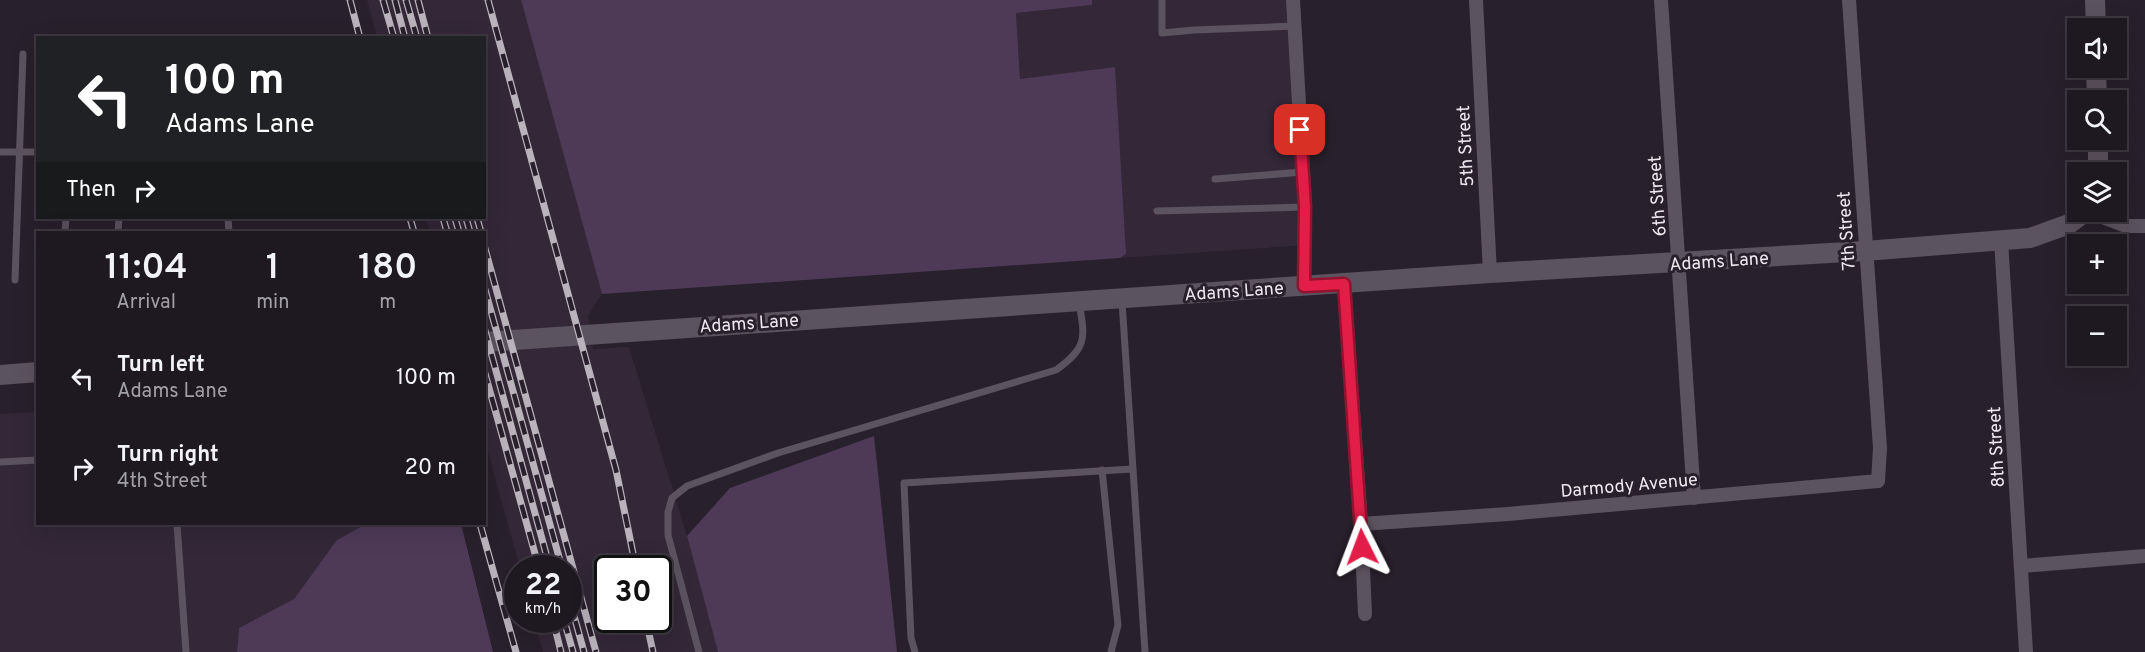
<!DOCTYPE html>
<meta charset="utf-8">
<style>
:root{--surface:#1e1821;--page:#2b252e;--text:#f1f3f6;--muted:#a1a0a5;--line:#3c373f}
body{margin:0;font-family:Overpass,sans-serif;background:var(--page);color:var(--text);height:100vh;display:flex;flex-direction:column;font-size:22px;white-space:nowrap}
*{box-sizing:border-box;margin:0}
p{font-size:20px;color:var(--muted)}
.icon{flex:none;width:33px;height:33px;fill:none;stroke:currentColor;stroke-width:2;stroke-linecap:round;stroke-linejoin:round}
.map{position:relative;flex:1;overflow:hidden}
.sheet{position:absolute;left:36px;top:231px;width:450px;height:294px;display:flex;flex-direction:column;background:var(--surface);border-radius:0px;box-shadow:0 6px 24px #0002,0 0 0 2px var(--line)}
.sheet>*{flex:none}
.hud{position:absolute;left:36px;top:36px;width:450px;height:183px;border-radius:0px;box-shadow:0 6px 24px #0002,0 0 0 2px var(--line);background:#202124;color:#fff;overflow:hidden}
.buttons{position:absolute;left:2067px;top:18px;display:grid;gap:12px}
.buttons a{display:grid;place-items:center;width:60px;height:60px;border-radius:0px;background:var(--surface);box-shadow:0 6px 24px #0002,0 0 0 2px var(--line);font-size:30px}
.speed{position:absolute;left:504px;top:555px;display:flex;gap:12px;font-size:30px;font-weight:700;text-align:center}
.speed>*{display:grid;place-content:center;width:78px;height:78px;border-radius:50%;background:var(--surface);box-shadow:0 6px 24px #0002,0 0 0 2px var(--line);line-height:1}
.speed small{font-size:15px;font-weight:400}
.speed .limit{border:3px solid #111;border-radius:9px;background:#fff;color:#111}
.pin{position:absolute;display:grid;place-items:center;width:51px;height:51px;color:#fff;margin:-26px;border-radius:12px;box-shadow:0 3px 9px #0006}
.me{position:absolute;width:66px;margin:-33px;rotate:357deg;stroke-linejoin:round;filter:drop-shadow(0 0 4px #0008)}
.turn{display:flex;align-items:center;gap:21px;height:126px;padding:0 30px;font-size:27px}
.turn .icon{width:78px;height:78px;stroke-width:2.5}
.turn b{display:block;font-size:42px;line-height:51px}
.then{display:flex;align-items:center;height:57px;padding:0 30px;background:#0003;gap:12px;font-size:22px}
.eta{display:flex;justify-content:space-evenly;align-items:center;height:102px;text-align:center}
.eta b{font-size:36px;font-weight:600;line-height:42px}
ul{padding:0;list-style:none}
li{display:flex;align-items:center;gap:18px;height:90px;padding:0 30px}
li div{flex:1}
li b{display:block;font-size:22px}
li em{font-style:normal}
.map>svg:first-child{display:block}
.built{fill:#332738;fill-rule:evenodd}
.green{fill:#4e3a57}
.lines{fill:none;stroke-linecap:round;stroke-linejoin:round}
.lane{stroke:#5c5360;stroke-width:7}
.street{stroke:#5c5360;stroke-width:14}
.secondary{stroke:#5c5360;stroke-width:20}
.rail-casing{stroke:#b9b3bc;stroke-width:7}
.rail{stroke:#28202c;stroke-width:4.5;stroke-dasharray:14;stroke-linecap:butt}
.route-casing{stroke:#92132f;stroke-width:15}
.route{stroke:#e11d48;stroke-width:10}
.labels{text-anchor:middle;stroke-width:6;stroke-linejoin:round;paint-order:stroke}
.street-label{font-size:18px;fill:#ede8f0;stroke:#28202c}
</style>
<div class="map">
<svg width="2145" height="652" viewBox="0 0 2145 652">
<rect width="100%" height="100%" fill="#28202c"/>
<g class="built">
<path d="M367 0H521L602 294 588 316 593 349 629 347 687 536 718 652H543L534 620H568V568H520L485 441 484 232H430L426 218H484V38L377 37ZM608 568H658V620H608Z"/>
<path d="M1092 0H1294L1307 245 1120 258 1126 254 1114 67 1020 80 1016 13 1092 5Z"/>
<path d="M37 412 38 524H366L337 541 294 599 239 628 237 652H0V414Z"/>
</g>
<g class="green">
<path d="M521 0H1092V5L1016 13 1020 79 1115 67 1126 254 1120 258 602 294Z"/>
<path d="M874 436 897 652H718L687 536 730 488Z"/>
<path d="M366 524H461L493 652H237L239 628 294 599 337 540Z"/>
</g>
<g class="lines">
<g class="lane">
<path d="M1162 0V33L1194 30 1295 26"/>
<path d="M0 152H38"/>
<path d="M1215 179 1303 172"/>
<path d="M1157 211 1305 207"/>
<path d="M228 218 229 232"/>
<path d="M65 232 66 218"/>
<path d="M118 232 119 218"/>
<path d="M15 280 23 54"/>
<path d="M1122 301 1145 652"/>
<path d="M0 462 38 460"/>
<path d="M1102 470 1118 625 1111 652"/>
<path d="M177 524 186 652"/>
<path d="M699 652 668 535V512L672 498 687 486 778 453 1056 370C1088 347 1085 338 1079 302"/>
<path d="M915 652 911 638 904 483 1132 469"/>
</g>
<g class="street">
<path d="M1293 0 1305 207 1304 286"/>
<path d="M1476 0 1490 273"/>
<path d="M1661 0 1694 498"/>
<path d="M2089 212 2126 226H2145"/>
<path d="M2001 240 2026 652"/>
<path d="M1344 284 1361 524 1365 614"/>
<path d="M1361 524 1508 514 1878 481 1880 448 1849 0"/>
<path d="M2021 566 2145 556"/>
</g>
<g class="secondary">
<path d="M2095 0 2096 28"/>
<path d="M2096 68 2097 100"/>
<path d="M2098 140V172"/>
<path d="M484 342 1490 273 1865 251 2030 238 2069 224 2085 212"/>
<path d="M0 375 38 372"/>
</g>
<defs>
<g id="rail">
<path d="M350 0 360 38"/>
<path d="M383 0 394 38"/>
<path d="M395 0 405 38"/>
<path d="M406 0 417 38"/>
<path d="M418 0 428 38"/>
<path d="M488 0 616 470 636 568"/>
<path d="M410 218 414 232"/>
<path d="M443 218 447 232"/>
<path d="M455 218 459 232"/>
<path d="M466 218 470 232"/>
<path d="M477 218 481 232"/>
<path d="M484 245 596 652"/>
<path d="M484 286 562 568"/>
<path d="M484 327 550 568"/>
<path d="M484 370 539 568"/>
<path d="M480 524 516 652"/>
<path d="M568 594 584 652"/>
<path d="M553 620 561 652"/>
<path d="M564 620 573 652"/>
<path d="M646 620 653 652"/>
</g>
</defs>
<use href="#rail" class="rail-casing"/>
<use href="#rail" class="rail"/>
</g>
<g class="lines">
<defs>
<path id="route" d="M1300 130 1305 207 1304 286 1344 284 1362 547"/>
</defs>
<use href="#route" class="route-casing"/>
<use href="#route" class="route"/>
</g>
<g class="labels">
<g class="street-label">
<text transform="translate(1465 146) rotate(-93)" y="6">5th Street</text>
<text transform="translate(1657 196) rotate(-94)" y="6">6th Street</text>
<text transform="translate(1846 231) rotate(-94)" y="6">7th Street</text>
<text transform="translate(1719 261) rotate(-4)" y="6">Adams Lane</text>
<text transform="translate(1234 291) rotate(-4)" y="6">Adams Lane</text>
<text transform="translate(749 323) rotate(-4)" y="6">Adams Lane</text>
<text transform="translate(1996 447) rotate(-93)" y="6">8th Street</text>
<text transform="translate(1629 485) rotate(-5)" y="6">Darmody Avenue</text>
</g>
</g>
</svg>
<div class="buttons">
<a><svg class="icon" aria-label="sound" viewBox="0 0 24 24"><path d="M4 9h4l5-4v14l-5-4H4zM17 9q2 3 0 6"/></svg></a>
<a><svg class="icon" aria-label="search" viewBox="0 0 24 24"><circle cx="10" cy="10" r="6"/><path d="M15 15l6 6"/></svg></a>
<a><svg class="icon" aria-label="layers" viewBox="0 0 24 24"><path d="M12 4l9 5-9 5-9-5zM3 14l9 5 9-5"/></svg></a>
<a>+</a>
<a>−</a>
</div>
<div class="speed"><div>22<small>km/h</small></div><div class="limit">30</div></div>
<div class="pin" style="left:1300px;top:130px;background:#d93025"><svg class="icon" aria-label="arrive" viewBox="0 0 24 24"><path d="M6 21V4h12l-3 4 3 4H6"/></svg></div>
<svg class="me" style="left:1362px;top:547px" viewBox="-20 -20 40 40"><path d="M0-17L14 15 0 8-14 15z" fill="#e11d48" stroke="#fff" stroke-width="4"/></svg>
<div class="hud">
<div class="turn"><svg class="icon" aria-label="left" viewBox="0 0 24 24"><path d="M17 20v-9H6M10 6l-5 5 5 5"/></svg><div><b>100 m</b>Adams Lane</div></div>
<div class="then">Then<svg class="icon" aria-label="right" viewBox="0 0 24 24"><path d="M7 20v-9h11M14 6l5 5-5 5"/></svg></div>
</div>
<section class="sheet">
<div class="eta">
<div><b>11:04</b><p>Arrival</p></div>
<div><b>1</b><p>min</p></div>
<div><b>180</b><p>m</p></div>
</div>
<ul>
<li><svg class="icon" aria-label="left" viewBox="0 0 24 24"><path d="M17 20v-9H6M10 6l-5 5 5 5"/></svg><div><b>Turn left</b><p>Adams Lane</p></div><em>100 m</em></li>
<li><svg class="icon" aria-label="right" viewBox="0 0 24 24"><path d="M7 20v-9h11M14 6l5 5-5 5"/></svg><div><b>Turn right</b><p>4th Street</p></div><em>20 m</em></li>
</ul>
</section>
</div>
